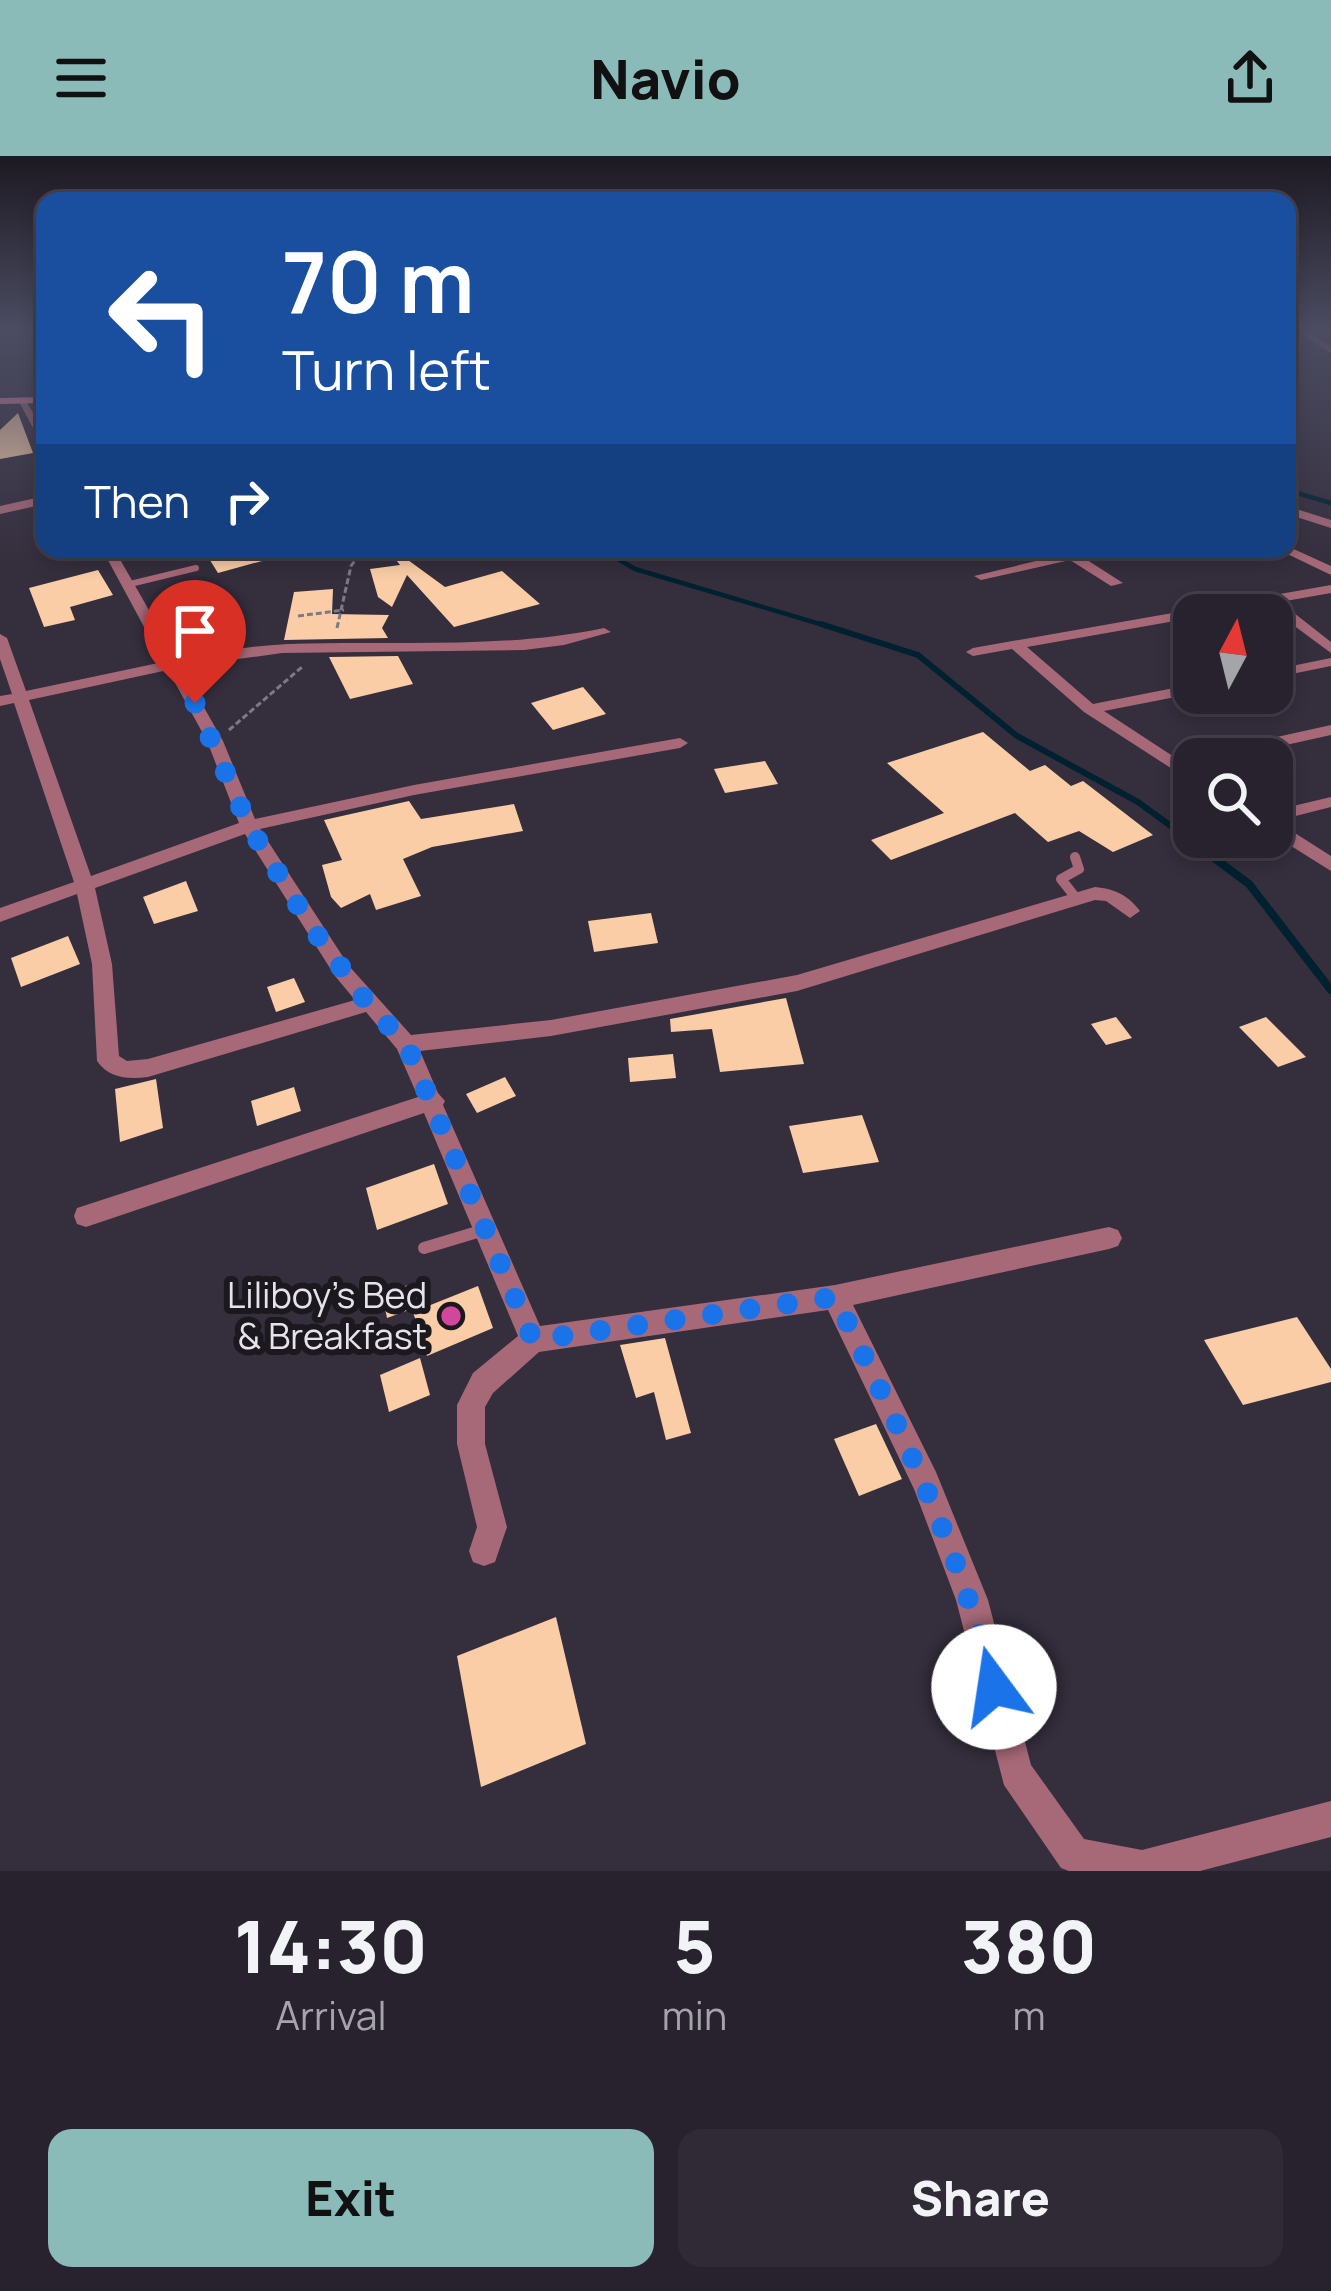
<!DOCTYPE html>
<meta charset="utf-8">
<style>
:root{--surface:#28222e;--page:#302a36;--text:#f1f3f6;--muted:#a5a4aa;--line:#443f4a;--accent:#8bbbb9}
body{margin:0;font-family:Manrope,sans-serif;background:var(--page);color:var(--text);height:100vh;display:flex;flex-direction:column;font-size:45px;white-space:nowrap}
*{box-sizing:border-box;margin:0}
p{font-size:39px;color:var(--muted)}
.icon{flex:none;width:66px;height:66px;fill:none;stroke:currentColor;stroke-width:2;stroke-linecap:round;stroke-linejoin:round}
.map{position:relative;height:1715px;overflow:hidden}
.drawer{display:flex;flex-direction:column;background:var(--surface);flex:1}
.drawer>*{flex:none}
.banner{position:absolute;left:36px;top:36px;width:1260px;height:366px;border-radius:24px;box-shadow:0 6px 18px #0003,0 0 0 3px var(--line);background:#1a4fa0;color:#fff;overflow:hidden}
.needle{width:78px;rotate:7deg}
.controls{position:absolute;left:1173px;top:438px;display:grid;gap:24px}
.controls a{display:grid;place-items:center;width:120px;height:120px;border-radius:24px;background:var(--surface);box-shadow:0 6px 18px #0003,0 0 0 3px var(--line);font-size:60px}
.pin{position:absolute;display:grid;place-items:center;width:102px;height:102px;color:#fff;margin:-123px -51px;border-radius:50% 50% 50% 0;rotate:-45deg;box-shadow:0 0 12px #0007}
.pin .icon{rotate:45deg}
.me{position:absolute;width:132px;margin:-66px;rotate:346deg;stroke-linejoin:round;filter:drop-shadow(0 0 9px #0008)}
.turn{display:flex;align-items:center;gap:42px;height:252px;padding:0 48px;font-size:54px}
.turn .icon{width:156px;height:156px;stroke-width:2.5}
.turn b{display:block;font-size:84px;line-height:102px}
.then{display:flex;align-items:center;height:114px;padding:0 48px;background:#0003;gap:24px;font-size:45px}
.eta{display:flex;justify-content:space-evenly;align-items:center;height:204px;text-align:center}
.eta b{font-size:72px;font-weight:800;line-height:84px}
.cta{display:flex;gap:24px;margin-top:auto;padding:24px 48px}
.cta a{flex:1;height:138px;border-radius:24px;background:var(--accent);color:#111;font-size:48px;font-weight:800;line-height:138px;text-align:center}
.cta a+a{background:var(--page);color:var(--text)}
header{display:flex;justify-content:space-between;align-items:center;height:156px;padding:0 48px;background:var(--accent);color:#111;font-size:54px;font-weight:800}
.map>svg:first-child{display:block}
.lines{fill:none;stroke-linecap:round;stroke-linejoin:round}
.stream-far2{stroke:#002130;stroke-width:4.5}
.stream-far1{stroke:#002130;stroke-width:6}
.stream{stroke:#002130;stroke-width:8}
.building{fill:#facda7}
.path{stroke:#7f7986;stroke-width:3;stroke-dasharray:6 3;stroke-linecap:butt}
.lane-far2{stroke:#a76978;stroke-width:6}
.lane-far1{stroke:#a76978;stroke-width:10}
.lane{stroke:#a76978;stroke-width:12}
.street{fill:#a76978;fill-rule:evenodd}
.secondary{fill:#e987a0;fill-rule:evenodd}
.route{stroke:#1a73e8;stroke-width:21;stroke-dasharray:0 37.8}
.hotel-dot{fill:#d1479c;stroke:#1b181e;stroke-width:4.5}
.labels{text-anchor:middle;stroke-width:12;stroke-linejoin:round;paint-order:stroke}
.near-poi-label{font-size:36px;fill:#e7e3ed;stroke:#1b181e;text-anchor:end}
</style>
<header><svg class="icon" aria-label="menu" viewBox="0 0 24 24"><path d="M4 6h16M4 12h16M4 18h16"/></svg>Navio<svg class="icon" aria-label="share" viewBox="0 0 24 24"><path d="M12 15V3M7 8l5-5 5 5M5 13v7h14v-7"/></svg></header>
<div class="map">
<svg width="1331" height="1715" viewBox="0 0 1331 1715">
<rect width="100%" height="100%" fill="#352e3d"/>
<g class="lines">
<g class="stream-far2">
<path d="M1287 334 1331 347"/>
<path d="M601 393 635 413 830 471"/>
</g>
<path class="stream-far1" d="M821 468 918 499 1017 580 1138 646 1186 681"/>
<path class="stream" d="M1182 678 1249 728 1331 834"/>
</g>
<g class="building">
<path d="M18 257 33 297 0 303V274Z"/>
<path d="M203 393H279L280 400 218 417Z"/>
<path d="M397 396 445 431 502 415 540 448 454 471 407 419 392 451 378 441 370 413 400 409 393 400Z"/>
<path d="M98 414 113 439 70 451 75 464 44 471 29 432Z"/>
<path d="M333 433 332 458 389 459 382 472 388 482 284 484 294 436Z"/>
<path d="M398 500 413 528 350 543 329 501Z"/>
<path d="M583 531 606 558 553 574 531 547Z"/>
<path d="M983 576 1030 615 1045 609 1071 630 1083 625 1153 679 1113 696 1079 675 1048 686 1015 657 891 704 871 684 944 657 887 607Z"/>
<path d="M765 605 778 628 725 637 714 613Z"/>
<path d="M409 645 421 663 514 648 523 675 432 691 403 703 421 740 376 754 370 738 341 752 331 741 322 709 342 704 324 664Z"/>
<path d="M186 725 198 755 154 768 143 741Z"/>
<path d="M651 757 658 787 594 796 588 765Z"/>
<path d="M68 780 80 808 21 831 11 802Z"/>
<path d="M294 822 305 846 276 856 267 831Z"/>
<path d="M786 842 804 908 720 916 712 873 671 876 670 863Z"/>
<path d="M1116 861 1132 882 1106 889 1091 868Z"/>
<path d="M1266 861 1306 901 1278 911 1239 871Z"/>
<path d="M673 898 676 922 630 926 628 902Z"/>
<path d="M505 921 516 940 477 957 466 938Z"/>
<path d="M156 923 163 972 120 986 115 933Z"/>
<path d="M294 931 301 955 257 970 251 945Z"/>
<path d="M862 959 879 1006 803 1017 789 970Z"/>
<path d="M434 1008 448 1048 377 1074 366 1032Z"/>
<path d="M415 1127 420 1150 387 1162 382 1137Z"/>
<path d="M478 1130 493 1172 427 1200 413 1156Z"/>
<path d="M1297 1161 1331 1213V1226L1243 1249 1204 1184Z"/>
<path d="M665 1182 691 1277 666 1284 654 1236 636 1242 620 1189Z"/>
<path d="M420 1202 430 1239 389 1256 380 1219Z"/>
<path d="M876 1268 902 1323 859 1340 834 1283Z"/>
<path d="M556 1461 586 1588 481 1631 457 1500Z"/>
</g>
<g class="lines">
<g class="path">
<path d="M298 460 344 454"/>
<path d="M337 472 351 410 363 393"/>
<path d="M229 574 302 511"/>
</g>
<path class="lane-far2" d="M130 428 196 412"/>
<path class="lane-far1" d="M1075 701 1079 713 1061 723 1076 742"/>
<path class="lane" d="M424 1092 484 1074"/>
<g class="street">
<path d="M1291 172H1300L1331 190V197Z"/>
<path d="M23 241 45 275V288L40 285 18 244Z"/>
<path d="M45 340V348L0 358V350Z"/>
<path d="M1287 350 1331 364V372L1287 358Z"/>
<path d="M1287 390 1331 410V419L1277 393H1287Z"/>
<path d="M102 393H114L177 503C213 496 250 490 288 488 394 484 499 494 604 472L611 476 564 489 524 494 282 497 181 511 223 585 255 663 414 629 680 582 688 587 680 592 414 639 260 673 349 810 411 879 551 864 797 819 1095 731C1115 733 1128 739 1140 755L1130 762 1106 745 1095 744 797 835 551 880 420 895 438 937 445 945 443 949 540 1170 835 1129 1109 1071 1118 1074 1122 1082 1118 1090 1109 1093 853 1149 936 1316 988 1444 1031 1609 1084 1683 1142 1694 1331 1645V1681L1200 1715H1069L1061 1712 1004 1629 956 1444 914 1333 828 1154 539 1196 493 1237 485 1251V1288L507 1371 495 1406 484 1410 473 1406 469 1395 477 1371 457 1288V1249L473 1217 518 1180 424 957 86 1071 77 1068 74 1060 77 1052 418 941 397 893 366 856 148 921C129 923 109 923 97 905L92 808 77 738 0 766V752L74 726 14 547 0 550V540L12 538 0 503V478L7 482 26 535 163 506ZM168 514 207 585 239 667 91 720 29 544ZM245 678 335 820 355 844 148 903 127 905 119 900 112 808 95 732Z"/>
<path d="M960 393H987L954 400V394Z"/>
<path d="M1055 393H1070L1123 427 1111 430 1070 404 981 424 974 420 1061 399Z"/>
<path d="M1331 429V437L1280 446 1331 486V497L1266 449 1027 491 1093 548 1194 528 1196 537 1104 555 1194 614V627L1084 556 1012 493 973 500 966 496 973 492Z"/>
<path d="M1331 502V510L1272 522V514Z"/>
<path d="M1331 569V579L1223 603H1193L1201 598Z"/>
<path d="M1331 641V651L1276 665 1331 700V715L1272 678V655Z"/>
</g>
<path class="secondary" d="M45 241V247L0 248V242Z"/>
</g>
<linearGradient id="sky" x2="0" y2="1"><stop stop-color="#1d1922"/><stop offset="0.42" stop-color="#4b4c62"/><stop offset="1" stop-color="#4b4c62" stop-opacity="0"/></linearGradient>
<rect width="1331" height="412" fill="url(#sky)"/>
<g class="lines">
<path class="route" d="M195 547 249 670 312 772 368 848 406 888 533 1184 835 1141C898 1269 960 1392 994 1531"/>
</g>
<circle class="hotel-dot" cx="451" cy="1160" r="12"/>
<g class="labels">
<g class="near-poi-label">
<text x="427" y="1152">Liliboy’s Bed<tspan x="427" dy="41">&amp; Breakfast</tspan></text>
</g>
</g>
</svg>
<div class="controls">
<a><svg class="needle" viewBox="-14 -14 28 28"><path d="M0-13l5 13h-10z" fill="#e53935"/><path d="M0 13l5-13h-10z" fill="#a5a4aa"/></svg></a>
<a><svg class="icon" aria-label="search" viewBox="0 0 24 24"><circle cx="10" cy="10" r="6"/><path d="M15 15l6 6"/></svg></a>
</div>
<div class="pin" style="left:195px;top:547px;background:#d93025"><svg class="icon" aria-label="arrive" viewBox="0 0 24 24"><path d="M6 21V4h12l-3 4 3 4H6"/></svg></div>
<svg class="me" style="left:994px;top:1531px" viewBox="-20 -20 40 40"><circle r="19" fill="#fff"/><path d="M0-13L10 11 0 6-10 11z" fill="#1a73e8"/></svg>
<div class="banner">
<div class="turn"><svg class="icon" aria-label="left" viewBox="0 0 24 24"><path d="M17 20v-9H6M10 6l-5 5 5 5"/></svg><div><b>70 m</b>Turn left</div></div>
<div class="then">Then<svg class="icon" aria-label="right" viewBox="0 0 24 24"><path d="M7 20v-9h11M14 6l5 5-5 5"/></svg></div>
</div>
</div>
<section class="drawer">
<div class="eta">
<div><b>14:30</b><p>Arrival</p></div>
<div><b>5</b><p>min</p></div>
<div><b>380</b><p>m</p></div>
</div>
<div class="cta"><a>Exit</a><a>Share</a></div>
</section>
